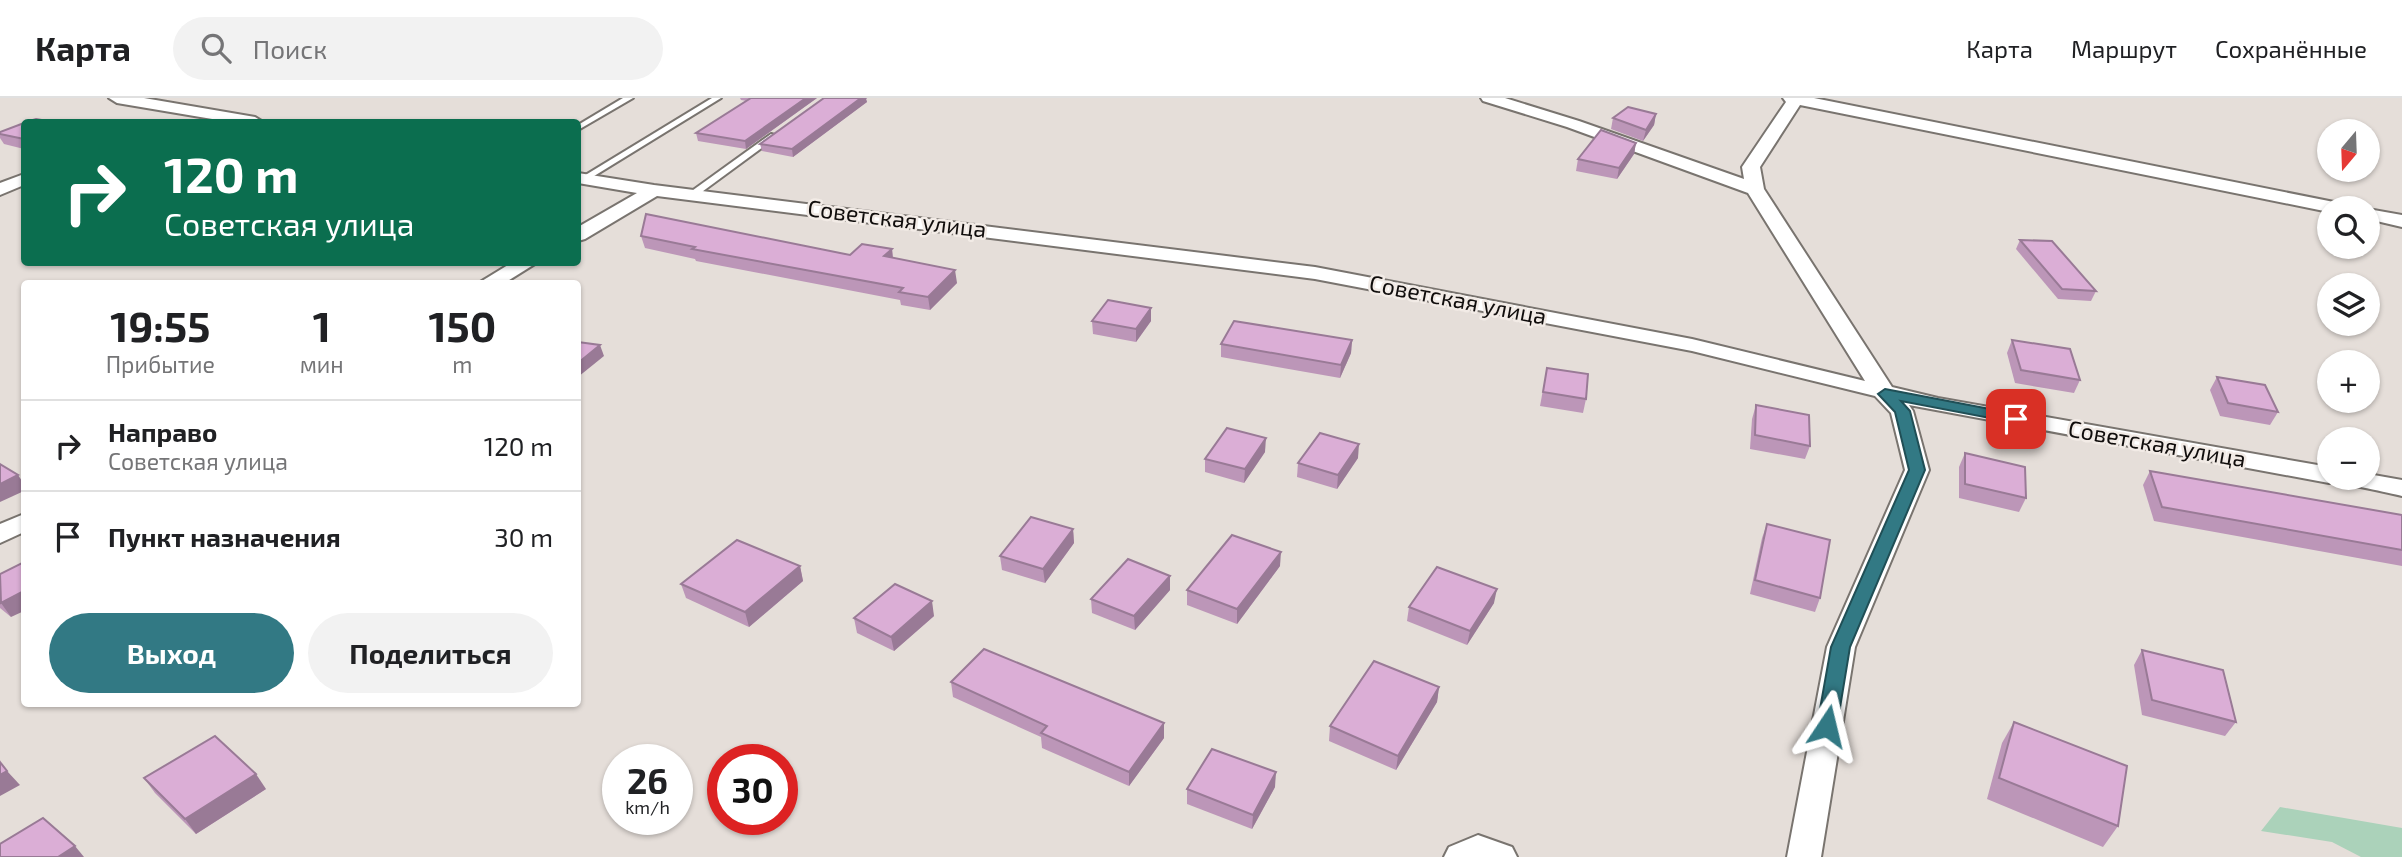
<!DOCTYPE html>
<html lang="ru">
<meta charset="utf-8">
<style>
:root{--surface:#fff;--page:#f2f2f2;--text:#202124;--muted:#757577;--line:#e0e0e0;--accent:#327984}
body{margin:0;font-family:"Exo 2",sans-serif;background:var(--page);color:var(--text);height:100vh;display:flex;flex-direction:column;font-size:26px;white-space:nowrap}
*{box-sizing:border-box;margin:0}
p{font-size:23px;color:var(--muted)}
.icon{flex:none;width:38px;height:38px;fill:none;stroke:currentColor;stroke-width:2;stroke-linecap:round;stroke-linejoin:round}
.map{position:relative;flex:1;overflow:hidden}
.side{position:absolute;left:21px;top:182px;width:560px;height:427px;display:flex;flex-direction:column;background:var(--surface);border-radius:7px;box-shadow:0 2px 5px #0004}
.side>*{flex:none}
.top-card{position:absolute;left:21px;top:21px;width:560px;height:147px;border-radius:7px;box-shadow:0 2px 5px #0004;background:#0b6e4f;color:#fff;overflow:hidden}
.needle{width:46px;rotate:199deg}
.controls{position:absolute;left:2317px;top:21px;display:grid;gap:14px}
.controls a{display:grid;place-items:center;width:63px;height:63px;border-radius:50%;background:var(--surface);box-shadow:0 2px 5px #0004;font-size:35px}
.speed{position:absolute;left:602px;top:646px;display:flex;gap:14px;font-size:35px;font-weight:700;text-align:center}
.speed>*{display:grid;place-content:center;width:91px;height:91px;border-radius:50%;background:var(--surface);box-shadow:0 2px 5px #0004;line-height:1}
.speed small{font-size:18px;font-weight:400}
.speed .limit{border:10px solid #d22;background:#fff;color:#111}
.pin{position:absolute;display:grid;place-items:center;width:60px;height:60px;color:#fff;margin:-30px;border-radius:14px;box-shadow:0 4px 10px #0006}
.me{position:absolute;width:77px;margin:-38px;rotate:10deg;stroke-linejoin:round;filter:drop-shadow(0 0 5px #0008)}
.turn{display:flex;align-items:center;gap:24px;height:147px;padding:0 28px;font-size:32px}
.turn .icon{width:91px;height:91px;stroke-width:2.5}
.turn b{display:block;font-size:49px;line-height:60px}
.eta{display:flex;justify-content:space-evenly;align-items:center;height:119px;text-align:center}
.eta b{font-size:42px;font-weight:700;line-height:49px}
.action{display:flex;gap:14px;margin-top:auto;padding:14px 28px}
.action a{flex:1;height:80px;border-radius:42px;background:var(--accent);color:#fff;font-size:28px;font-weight:700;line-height:80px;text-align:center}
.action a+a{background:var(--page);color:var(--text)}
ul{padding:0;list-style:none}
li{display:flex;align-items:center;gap:21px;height:91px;padding:0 28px;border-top:2px solid var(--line)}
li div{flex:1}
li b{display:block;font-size:26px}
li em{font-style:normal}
header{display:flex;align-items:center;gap:42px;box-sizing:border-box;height:98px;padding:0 35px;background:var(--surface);border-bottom:2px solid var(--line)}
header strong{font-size:33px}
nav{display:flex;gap:38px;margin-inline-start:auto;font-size:24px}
.search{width:490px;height:63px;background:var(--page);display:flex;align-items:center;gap:18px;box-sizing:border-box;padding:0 24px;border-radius:38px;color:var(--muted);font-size:26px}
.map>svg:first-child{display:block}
.green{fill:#abd2ba}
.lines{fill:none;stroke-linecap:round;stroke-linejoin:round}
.service-casing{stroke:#79746f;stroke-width:4}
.minor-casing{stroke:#79746f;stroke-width:4}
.service{fill:#fff;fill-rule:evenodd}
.minor{fill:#fff;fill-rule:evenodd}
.wall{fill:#bc96b8}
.shaded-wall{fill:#997a96}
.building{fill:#dbaed6;stroke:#997a96;stroke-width:2}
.route{fill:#327984;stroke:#204f56;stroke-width:2}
.labels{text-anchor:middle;stroke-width:5;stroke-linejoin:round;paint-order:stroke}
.street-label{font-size:23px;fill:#100d0c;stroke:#f2ebe6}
</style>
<header>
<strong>Карта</strong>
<div class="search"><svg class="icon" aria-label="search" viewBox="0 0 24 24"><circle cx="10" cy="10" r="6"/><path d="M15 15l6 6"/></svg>Поиск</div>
<nav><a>Карта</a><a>Маршрут</a><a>Сохранённые</a></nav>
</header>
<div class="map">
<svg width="2402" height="759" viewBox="0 0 2402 759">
<rect width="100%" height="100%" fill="#e5ded9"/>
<path class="green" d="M2280 709 2402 730V759H2361L2332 744 2261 733Z"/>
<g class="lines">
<defs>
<g id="service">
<path d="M623 0H633L578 32V27Z"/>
<path d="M712 0H721L586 83 579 81Z"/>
<path d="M771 36 778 38 695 99H689V95Z"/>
</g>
<g id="minor">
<path d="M109 0H144L255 19 263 24H230L117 5Z"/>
<path d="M1481 0H1505L1579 23 1744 81 1742 69 1786 4 1783 0H1814L2344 106 2347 110H2329V114L1800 7 1760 69 1764 91 1892 289 1938 300 2329 369V380H2368V376L2402 382V398C2389 395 2337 383 2329 385L1909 307 1913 313 1929 372 1855 549 1821 759H1787L1827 549 1905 372 1891 315 1875 298 1692 253 1315 181 657 98 585 141 578 143V129L637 95 578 85V75L654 87 1315 169 1692 241 1865 283 1748 95 1567 29 1483 3Z"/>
<path d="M24 76V87L0 97V85Z"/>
<path d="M2368 111 2402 117V129L2368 121Z"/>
<path d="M513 164H538L503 186H477Z"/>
<path d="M24 416V434L0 445V426Z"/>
<path d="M1478 737 1512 749 1517 759H1444L1449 749Z"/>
</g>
</defs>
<use href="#service" class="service-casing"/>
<use href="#minor" class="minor-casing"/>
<use href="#service" class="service"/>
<use href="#minor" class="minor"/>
</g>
<g class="wall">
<path d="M740 0H817L746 51 698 43 696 35 747 3 741 2Z"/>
<path d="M824 0H867L866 1 867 4 793 59 762 53 760 46Z"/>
<path d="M1656 16 1654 27 1643 43 1611 31 1613 20Z"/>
<path d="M24 25V51L4 46 0 40V34Z"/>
<path d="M1636 45 1634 56 1617 81 1576 73 1578 61Z"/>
<path d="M641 138 850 157 892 151 893 160 957 185 930 212 901 207 900 202 696 163 695 161 645 150Z"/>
<path d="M2020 142 2096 193 2091 203 2058 201 2016 151Z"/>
<path d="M1151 210V223L1136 244 1093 236 1092 223Z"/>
<path d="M1352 242 1351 255 1340 280 1221 259V246Z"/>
<path d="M2012 242 2080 282 2074 295 2015 285 2007 255Z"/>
<path d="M1547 270 1586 301 1583 315 1540 308Z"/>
<path d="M2217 279 2278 314 2270 327 2220 318 2210 292Z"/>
<path d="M1756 307 1810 348 1805 361 1750 351 1752 321Z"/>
<path d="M1265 354 1244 385 1205 374V361Z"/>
<path d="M1965 355 2026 400 2019 414 1959 400V369Z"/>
<path d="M1358 360 1337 391 1297 379 1298 365Z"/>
<path d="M2150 373 2402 417V468L2154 423 2143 387Z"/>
<path d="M1767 426 1820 500 1815 514 1750 496 1762 440Z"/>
<path d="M1073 431 1074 445 1045 485 1002 472 1000 458Z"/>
<path d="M800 468 803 483 749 529 686 500 681 486Z"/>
<path d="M1280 468 1237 526 1187 507V492Z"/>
<path d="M0 476 11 519 0 510Z"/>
<path d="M1170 478V492L1135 532 1092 515 1091 501Z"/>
<path d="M1494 505 1467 547 1407 523 1409 509Z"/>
<path d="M934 518 894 553 857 535 854 520Z"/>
<path d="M2142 552 2236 624 2225 638 2142 617 2134 567Z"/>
<path d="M951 584 1164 640 1129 688 1042 650 1041 639 953 599Z"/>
<path d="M1439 589 1437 604 1396 672 1329 643 1330 628Z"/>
<path d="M2014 624 2118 728 2103 749 1987 701 2002 645Z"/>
<path d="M144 680 266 691 196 736 155 695Z"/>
<path d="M1275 689 1252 731 1187 706V691Z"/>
</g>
<g class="shaded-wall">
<path d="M806 0H817L746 51 745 43Z"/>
<path d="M861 0H867L866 1 867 4 793 59 792 51Z"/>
<path d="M1656 16 1654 27 1643 43 1646 32Z"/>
<path d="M1636 45 1634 56 1617 81 1619 70Z"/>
<path d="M892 151 893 163 884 158Z"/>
<path d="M955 172 957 185 930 212 928 199Z"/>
<path d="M1151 210V223L1136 244V231Z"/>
<path d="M1352 242 1351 255 1340 280 1341 267Z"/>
<path d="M600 247 604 258 578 279V265Z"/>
<path d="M1266 340 1265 354 1244 385 1245 371Z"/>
<path d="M1359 346 1358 360 1337 391 1338 377Z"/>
<path d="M18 377 24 386V393L0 404V386Z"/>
<path d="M1073 431 1074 445 1045 485 1043 471Z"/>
<path d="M1281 454 1280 468 1237 526V511Z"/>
<path d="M800 468 803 483 749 529 745 514Z"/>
<path d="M1170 478V492L1135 532 1134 518Z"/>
<path d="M1497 491 1494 505 1467 547 1470 533Z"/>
<path d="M24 493V513L11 519 1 505Z"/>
<path d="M932 503 934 518 894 553 891 539Z"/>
<path d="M1439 589 1437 604 1396 672 1398 658Z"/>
<path d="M1164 625V640L1129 688V674Z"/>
<path d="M7 673 20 687 0 698V677Z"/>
<path d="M1276 674 1275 689 1252 731 1253 717Z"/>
<path d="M256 676 266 691 196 736 185 721Z"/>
<path d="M75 748 84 759H58Z"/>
</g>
<g class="building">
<path d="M751 0H806L745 43 696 35Z"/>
<path d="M824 0H861L792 51 760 46Z"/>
<path d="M1628 9 1656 16 1646 32 1613 20Z"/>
<path d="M36 21 53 24H26Z"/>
<path d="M24 25V41L0 36V34Z"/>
<path d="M1601 32 1636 45 1619 70 1578 61Z"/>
<path d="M646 116 850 157 862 146 892 151 884 158 955 172 928 199 899 194 903 190 692 151 695 149 641 138Z"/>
<path d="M2020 142 2052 143 2096 193 2062 191Z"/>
<path d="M1108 202 1151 210 1136 231 1092 223Z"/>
<path d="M1234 223 1352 242 1341 267 1221 246Z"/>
<path d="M2012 242 2070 251 2080 282 2021 272Z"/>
<path d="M578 244 600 247 578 265Z"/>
<path d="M1547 270 1588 276 1586 301 1543 294Z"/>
<path d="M2217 279 2265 287 2278 314 2228 305Z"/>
<path d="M1756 307 1809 317 1810 348 1755 337Z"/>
<path d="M1227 330 1266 340 1245 371 1205 361Z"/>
<path d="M1320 335 1359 346 1338 377 1298 365Z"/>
<path d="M1965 355 2025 369 2026 400 1965 386Z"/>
<path d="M0 366 18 377 0 386Z"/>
<path d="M2150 373 2402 417V452L2162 409Z"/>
<path d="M1031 419 1073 431 1043 471 1000 458Z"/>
<path d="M1767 426 1830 442 1820 500 1755 482Z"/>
<path d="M1232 437 1281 454 1237 511 1187 492Z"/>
<path d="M737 442 800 468 745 514 681 486Z"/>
<path d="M1128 461 1170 478 1134 518 1091 501Z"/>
<path d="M24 464V493L1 505 0 476Z"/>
<path d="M1437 469 1497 491 1470 533 1409 509Z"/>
<path d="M895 486 932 503 891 539 854 520Z"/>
<path d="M984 551 1164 625 1129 674 1041 635 1047 628 951 584Z"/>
<path d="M2142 552 2223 572 2236 624 2152 602Z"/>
<path d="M1374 563 1439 589 1398 658 1330 628Z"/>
<path d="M2014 624 2127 668 2118 728 1999 680Z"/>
<path d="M215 638 256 676 185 721 144 680Z"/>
<path d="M1212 651 1276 674 1253 717 1187 691Z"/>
<path d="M0 664 7 673 0 677Z"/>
<path d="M43 720 75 748 58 759H0V746Z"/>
</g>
<path class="route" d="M1885 291 2016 316 2024 321 2016 325 1901 303 1910 313 1925 372 1850 549 1837 628 1834 633 1827 635 1820 633 1817 628 1831 549 1909 372 1895 314 1878 296Z"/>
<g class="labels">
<g class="street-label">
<text transform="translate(897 121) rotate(7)" y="8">Советская улица</text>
<text transform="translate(1458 202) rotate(11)" y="8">Советская улица</text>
<text transform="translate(2157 346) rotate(10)" y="8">Советская улица</text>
</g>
</g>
</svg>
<div class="controls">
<a><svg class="needle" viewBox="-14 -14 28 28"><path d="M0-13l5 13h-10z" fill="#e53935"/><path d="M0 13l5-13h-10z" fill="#757577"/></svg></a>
<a><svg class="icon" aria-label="search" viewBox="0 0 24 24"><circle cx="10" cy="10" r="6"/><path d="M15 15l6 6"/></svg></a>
<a><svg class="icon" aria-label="layers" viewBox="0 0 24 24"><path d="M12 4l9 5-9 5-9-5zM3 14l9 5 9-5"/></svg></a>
<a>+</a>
<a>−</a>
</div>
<div class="speed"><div>26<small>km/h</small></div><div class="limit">30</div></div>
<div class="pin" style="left:2016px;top:321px;background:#d93025"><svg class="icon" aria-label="arrive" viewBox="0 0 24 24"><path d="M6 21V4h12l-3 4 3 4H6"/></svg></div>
<svg class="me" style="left:1827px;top:628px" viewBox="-20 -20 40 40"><path d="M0-17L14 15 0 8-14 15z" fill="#327984" stroke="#fff" stroke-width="4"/></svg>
<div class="top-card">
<div class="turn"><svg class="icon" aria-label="right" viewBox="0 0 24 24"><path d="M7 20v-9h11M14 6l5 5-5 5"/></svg><div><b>120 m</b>Советская улица</div></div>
</div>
<section class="side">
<div class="eta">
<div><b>19:55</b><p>Прибытие</p></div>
<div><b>1</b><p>мин</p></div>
<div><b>150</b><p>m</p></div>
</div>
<ul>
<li><svg class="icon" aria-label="right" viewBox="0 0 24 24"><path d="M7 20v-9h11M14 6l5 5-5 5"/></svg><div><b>Направо</b><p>Советская улица</p></div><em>120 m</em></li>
<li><svg class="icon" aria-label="arrive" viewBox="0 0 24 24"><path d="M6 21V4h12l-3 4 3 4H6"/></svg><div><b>Пункт назначения</b></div><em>30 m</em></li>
</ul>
<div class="action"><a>Выход</a><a>Поделиться</a></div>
</section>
</div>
